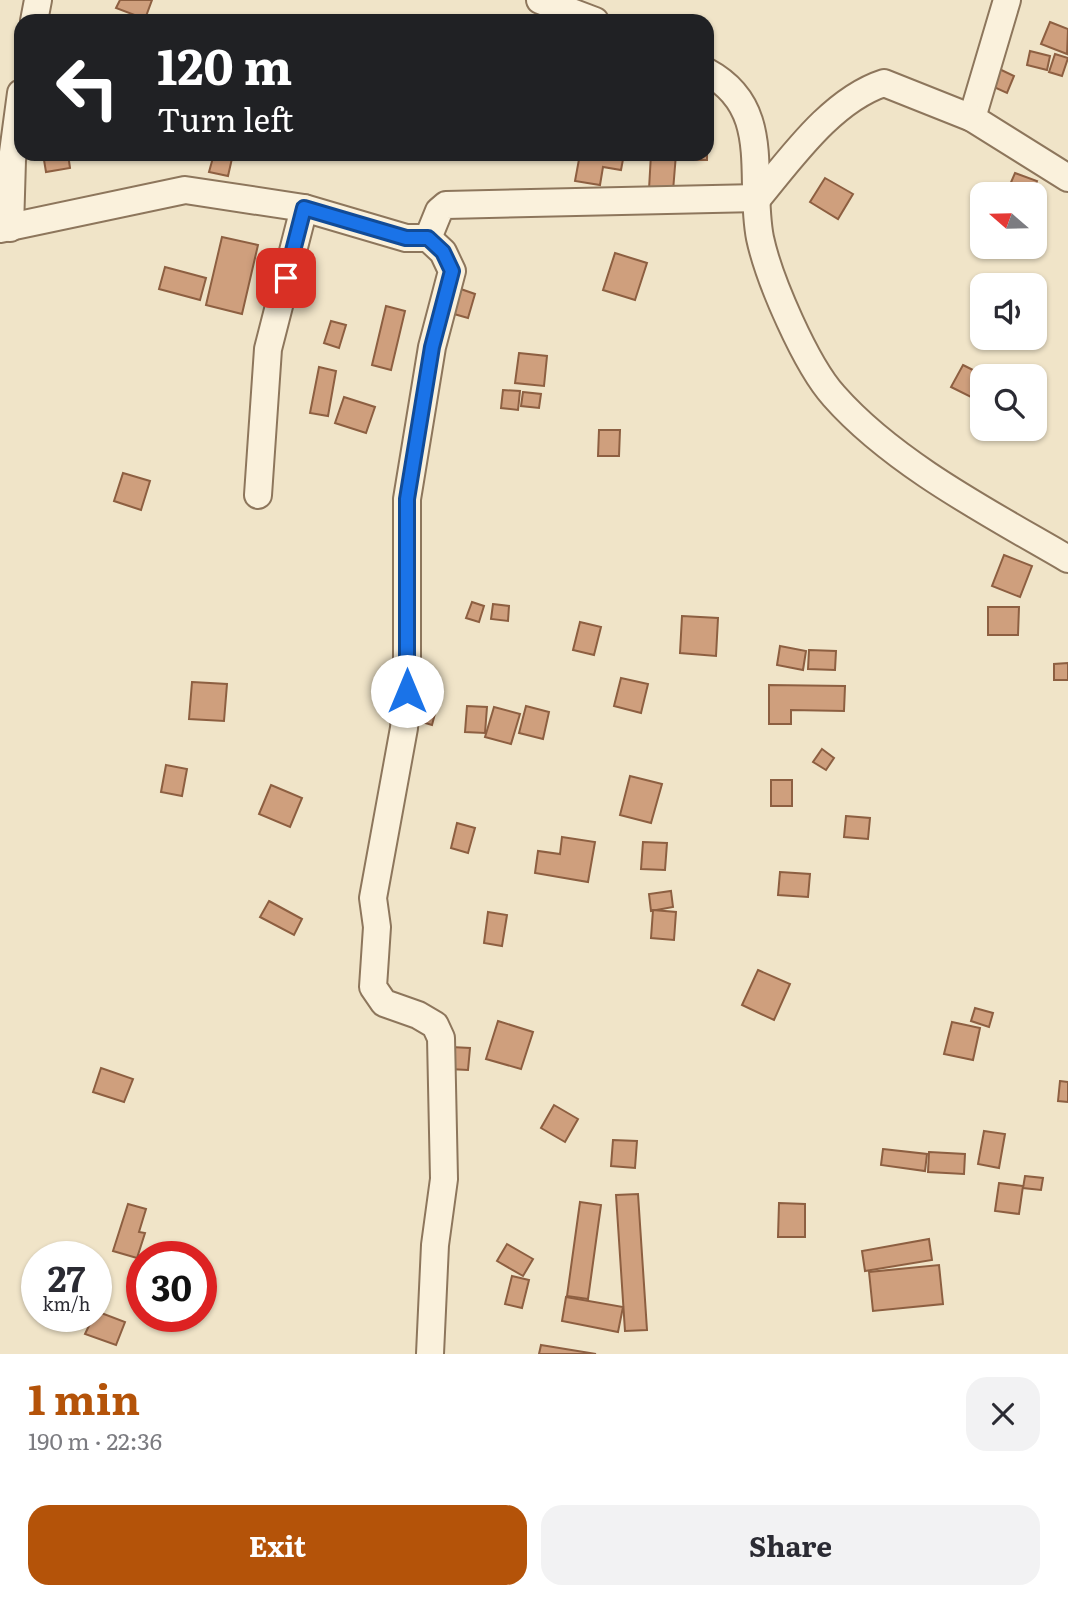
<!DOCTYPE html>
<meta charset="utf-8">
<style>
:root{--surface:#fff;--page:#f2f2f3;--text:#2b2b33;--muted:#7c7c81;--accent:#b45309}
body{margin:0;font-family:Literata,serif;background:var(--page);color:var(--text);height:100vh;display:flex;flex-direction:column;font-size:26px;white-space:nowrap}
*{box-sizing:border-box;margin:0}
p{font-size:23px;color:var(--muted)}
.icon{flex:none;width:38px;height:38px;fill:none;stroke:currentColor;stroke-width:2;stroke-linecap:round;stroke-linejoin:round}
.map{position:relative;height:1354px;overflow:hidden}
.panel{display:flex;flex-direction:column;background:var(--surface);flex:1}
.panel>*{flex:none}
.hud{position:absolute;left:14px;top:14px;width:700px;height:147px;border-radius:21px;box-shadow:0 2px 5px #0004;background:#202124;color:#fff;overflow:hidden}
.needle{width:46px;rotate:290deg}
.buttons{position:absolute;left:970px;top:182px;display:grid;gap:14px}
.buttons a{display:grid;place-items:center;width:77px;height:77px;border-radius:14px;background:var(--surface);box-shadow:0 2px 5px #0004;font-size:35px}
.speed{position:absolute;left:21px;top:1241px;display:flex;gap:14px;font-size:35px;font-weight:700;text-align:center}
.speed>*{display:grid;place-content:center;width:91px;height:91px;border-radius:50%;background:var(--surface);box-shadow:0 2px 5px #0004;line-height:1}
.speed small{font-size:18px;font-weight:400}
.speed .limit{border:10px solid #d22;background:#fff;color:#111}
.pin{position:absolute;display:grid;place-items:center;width:60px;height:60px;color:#fff;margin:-30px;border-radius:14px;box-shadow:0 4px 10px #0006}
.me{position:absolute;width:77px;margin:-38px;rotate:0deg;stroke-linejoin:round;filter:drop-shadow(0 0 5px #0008)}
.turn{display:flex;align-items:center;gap:24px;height:147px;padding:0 28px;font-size:32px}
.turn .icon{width:91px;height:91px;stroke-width:2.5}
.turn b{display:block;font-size:49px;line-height:60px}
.round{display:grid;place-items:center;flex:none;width:74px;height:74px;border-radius:21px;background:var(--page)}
.summary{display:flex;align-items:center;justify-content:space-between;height:119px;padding:0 28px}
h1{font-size:42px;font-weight:700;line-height:52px;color:var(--accent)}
.button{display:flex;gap:14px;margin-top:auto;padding:14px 28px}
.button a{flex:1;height:80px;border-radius:21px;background:var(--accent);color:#fff;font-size:28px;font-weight:700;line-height:80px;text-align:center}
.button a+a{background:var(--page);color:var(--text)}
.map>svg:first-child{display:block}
.building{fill:#cf9f7d;stroke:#8d5f41;stroke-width:2}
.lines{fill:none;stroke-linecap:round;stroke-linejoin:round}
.minor-casing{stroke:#8d765c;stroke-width:30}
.minor{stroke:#faf1dc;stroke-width:26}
.route-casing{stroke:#114b97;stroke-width:18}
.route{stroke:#1a73e8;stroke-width:12}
</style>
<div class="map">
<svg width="1068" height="1354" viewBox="0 0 1068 1354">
<rect width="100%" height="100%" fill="#f0e4c8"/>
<g class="building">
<path d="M120 0H152L145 19 116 8Z"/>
<path d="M1050 22 1068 29 1067 54 1041 44Z"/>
<path d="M1030 51 1050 56 1047 70 1027 65Z"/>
<path d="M1055 54 1068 58 1062 76 1049 72Z"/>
<path d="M993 66 1014 76 1007 93 985 83Z"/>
<path d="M43 154H68L70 168 46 172Z"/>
<path d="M214 154H233L228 176 209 172Z"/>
<path d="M580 154H624L621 170 603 167 600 185 575 181Z"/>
<path d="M651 154H676L673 191 649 189Z"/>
<rect x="690" y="154" width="17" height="6"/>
<path d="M1015 173 1037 181 1032 194H1006Z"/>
<path d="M825 178 853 194 838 219 810 202Z"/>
<path d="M976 188 994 194H982V206L972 203Z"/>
<path d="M222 237 258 245 242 314 206 305Z"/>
<path d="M615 253 647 263 635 300 603 290Z"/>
<path d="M165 267 206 278 200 300 159 289Z"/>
<path d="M455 287 475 294 468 318 447 312Z"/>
<path d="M386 306 405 311 391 370 372 365Z"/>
<path d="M331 321 346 325 339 348 324 343Z"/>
<path d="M519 353 547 356 544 386 515 383Z"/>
<path d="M963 365 985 376H982V386L975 399 951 387Z"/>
<path d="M319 367 336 371 328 416 310 413Z"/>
<path d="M503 390 520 391 518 410 501 408Z"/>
<path d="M523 392 541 394 539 408 521 406Z"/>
<path d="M344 397 375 407 366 433 335 423Z"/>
<path d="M599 430H620L619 456H598Z"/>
<path d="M123 473 150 481 141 510 114 501Z"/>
<path d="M1004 555 1032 566 1020 597 992 586Z"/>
<path d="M472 602 484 606 479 622 466 618Z"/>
<path d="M493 604 509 606 508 621 491 619Z"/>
<path d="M988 607H1019L1018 635H988Z"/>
<path d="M682 616 718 618 716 656 680 653Z"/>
<path d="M580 622 601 627 594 655 573 650Z"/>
<path d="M780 646 806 651 803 670 777 665Z"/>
<path d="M809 650 836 651 835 670 808 669Z"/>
<path d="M1068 663V680H1054V664Z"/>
<path d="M621 678 648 684 641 713 614 706Z"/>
<path d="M192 682 227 684 224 721 189 719Z"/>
<path d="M769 685 845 686 844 711 791 710V724H769Z"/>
<path d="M411 698 437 706 432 725 405 717Z"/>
<path d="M467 706 487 707 485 733 465 732Z"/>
<path d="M526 706 549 712 543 739 519 733Z"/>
<path d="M494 707 520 714 511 744 485 737Z"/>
<path d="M822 749 834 758 826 770 813 762Z"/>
<path d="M166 765 187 769 182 796 161 792Z"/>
<path d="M630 776 662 784 651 823 620 815Z"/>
<rect x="771" y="780" width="21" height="26"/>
<path d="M271 785 302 798 290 827 259 814Z"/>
<path d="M846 816 870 818 868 839 844 837Z"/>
<path d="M457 823 475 828 468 853 451 848Z"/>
<path d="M562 837 595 842 588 882 535 873 538 851 560 854Z"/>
<path d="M643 842 667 843 665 870 641 869Z"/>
<path d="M780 872 810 874 808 897 778 895Z"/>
<path d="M671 891 673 907 651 911 649 894Z"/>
<path d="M269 901 302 919 294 935 260 917Z"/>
<path d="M653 910 676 912 674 940 651 938Z"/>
<path d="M488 912 507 915 502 946 484 943Z"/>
<path d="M758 970 790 984 774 1020 742 1005Z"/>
<path d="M975 1008 993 1013 989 1027 971 1021Z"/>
<path d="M498 1021 533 1032 521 1069 486 1059Z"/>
<path d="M952 1022 980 1028 973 1060 944 1054Z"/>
<path d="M451 1047 470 1048 468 1070 449 1069Z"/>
<path d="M101 1068 133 1079 124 1102 93 1092Z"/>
<path d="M1060 1081 1068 1082V1102L1058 1101Z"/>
<path d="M554 1105 578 1119 565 1142 541 1128Z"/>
<path d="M984 1131 1005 1134 999 1168 978 1164Z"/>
<path d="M613 1140 637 1141 635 1168 611 1166Z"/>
<path d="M883 1149 927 1154 925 1171 881 1165Z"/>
<path d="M929 1152 965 1154 964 1174 928 1172Z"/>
<path d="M1025 1176 1043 1178 1041 1190 1023 1188Z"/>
<path d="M999 1183 1023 1186 1019 1214 995 1211Z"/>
<path d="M638 1194 647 1330 625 1331 616 1195Z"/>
<path d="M580 1202 601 1205 588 1299 567 1296Z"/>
<path d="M779 1203 805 1204V1237H778Z"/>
<path d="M128 1204 146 1209 139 1232 145 1233 137 1258 113 1251Z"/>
<path d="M929 1239 932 1260 865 1271 862 1251Z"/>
<path d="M507 1244 533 1259 523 1276 497 1261Z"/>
<path d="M939 1265 943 1304 873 1311 869 1272Z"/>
<path d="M512 1276 529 1280 522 1308 505 1304Z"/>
<path d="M566 1297 623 1307 618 1332 562 1321Z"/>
<path d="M96 1311 125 1322 116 1345 85 1334Z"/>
<path d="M541 1345 596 1354H539Z"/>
</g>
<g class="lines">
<defs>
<g id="minor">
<path d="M540 0 595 21"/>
<path d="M34 21 38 0"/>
<path d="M707 72C774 108 748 177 760 238 769 280 806 365 834 396 894 464 991 514 1068 559"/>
<path d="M972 118 1007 0"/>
<path d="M10 228 12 160 21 93"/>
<path d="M0 229 185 190 304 208 406 238H428L443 252 452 271 432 347 407 499V691L404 728 373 898 377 927 373 987 384 1003 418 1015 435 1025 441 1038 444 1179 435 1245 430 1354"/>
<path d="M428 238 439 211 446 205 758 198C792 157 832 100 884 83L972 118 1068 178"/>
<path d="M258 495 268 349 304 208"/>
</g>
</defs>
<use href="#minor" class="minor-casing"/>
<use href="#minor" class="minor"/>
</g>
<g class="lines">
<defs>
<path id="route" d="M286 278 304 208 406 238H428L443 252 452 271 432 347 407 499V691"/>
</defs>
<use href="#route" class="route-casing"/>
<use href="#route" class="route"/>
</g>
</svg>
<div class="buttons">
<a><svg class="needle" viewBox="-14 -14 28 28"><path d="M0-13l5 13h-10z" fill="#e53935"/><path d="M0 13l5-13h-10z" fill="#7c7c81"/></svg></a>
<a><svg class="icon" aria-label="sound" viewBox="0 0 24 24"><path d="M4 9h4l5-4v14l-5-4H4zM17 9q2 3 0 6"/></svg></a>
<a><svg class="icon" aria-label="search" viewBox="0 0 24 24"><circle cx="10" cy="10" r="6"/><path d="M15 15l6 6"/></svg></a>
</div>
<div class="speed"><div>27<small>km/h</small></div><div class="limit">30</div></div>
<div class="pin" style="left:286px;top:278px;background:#d93025"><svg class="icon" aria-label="arrive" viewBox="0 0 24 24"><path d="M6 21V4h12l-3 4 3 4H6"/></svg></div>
<svg class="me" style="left:407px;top:691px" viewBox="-20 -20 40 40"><circle r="19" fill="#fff"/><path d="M0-13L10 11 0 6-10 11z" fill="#1a73e8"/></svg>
<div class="hud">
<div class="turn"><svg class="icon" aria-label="left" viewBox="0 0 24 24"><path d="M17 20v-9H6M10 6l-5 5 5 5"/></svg><div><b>120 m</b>Turn left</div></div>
</div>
</div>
<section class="panel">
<div class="summary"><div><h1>1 min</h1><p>190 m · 22:36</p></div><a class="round"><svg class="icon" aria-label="close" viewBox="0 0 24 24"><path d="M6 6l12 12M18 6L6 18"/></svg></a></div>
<div class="button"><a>Exit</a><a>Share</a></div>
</section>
